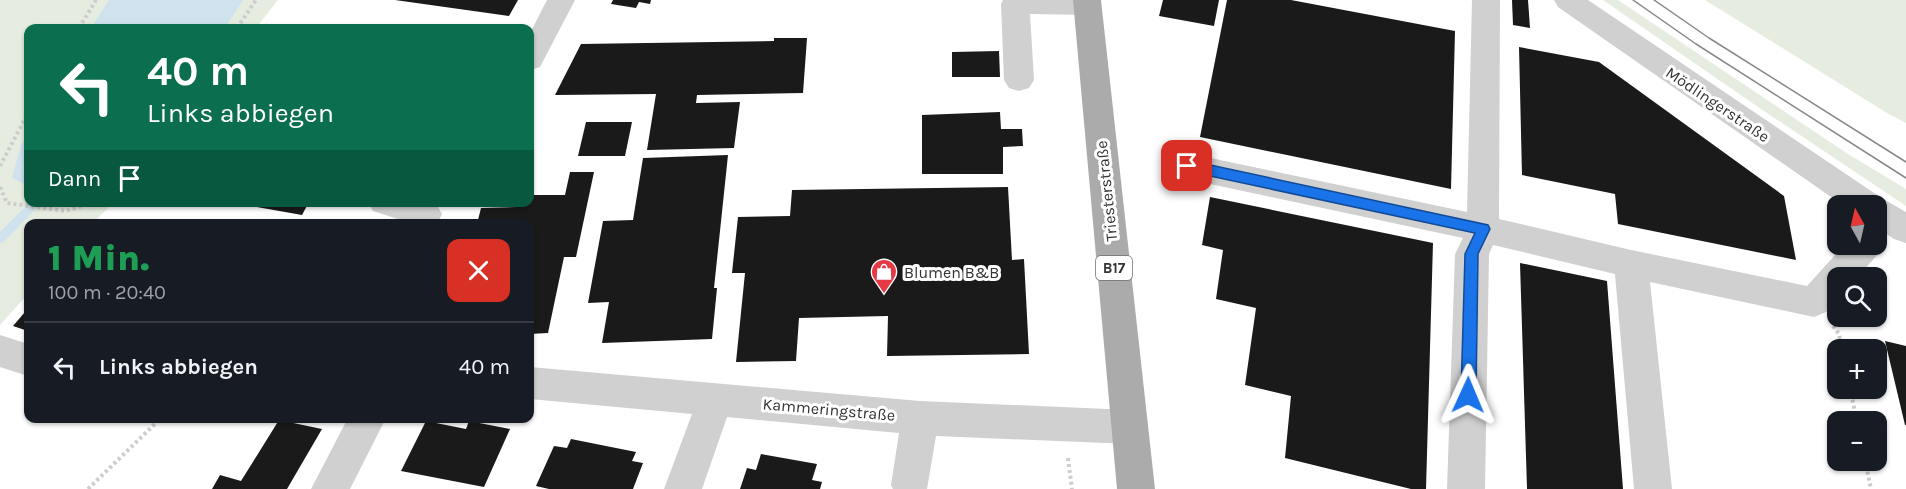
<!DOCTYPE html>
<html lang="de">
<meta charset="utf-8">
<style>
:root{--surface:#171b24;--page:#242831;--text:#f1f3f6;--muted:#9ea1a6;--line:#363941}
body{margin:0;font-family:Karla,sans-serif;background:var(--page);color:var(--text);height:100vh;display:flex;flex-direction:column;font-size:22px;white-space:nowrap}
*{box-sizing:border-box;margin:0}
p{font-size:20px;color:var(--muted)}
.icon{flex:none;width:33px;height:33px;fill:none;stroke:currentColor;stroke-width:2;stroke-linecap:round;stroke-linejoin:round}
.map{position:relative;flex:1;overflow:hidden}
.drawer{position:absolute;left:24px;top:219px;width:510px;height:204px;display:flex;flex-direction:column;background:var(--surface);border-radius:12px;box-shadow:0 2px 4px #0004}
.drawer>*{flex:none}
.top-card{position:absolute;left:24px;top:24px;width:510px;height:183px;border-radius:12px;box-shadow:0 2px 4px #0004;background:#0b6e4f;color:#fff;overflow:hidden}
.needle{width:39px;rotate:352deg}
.controls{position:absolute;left:1827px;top:195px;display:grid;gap:12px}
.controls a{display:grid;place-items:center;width:60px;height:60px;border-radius:12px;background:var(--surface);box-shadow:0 2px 4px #0004;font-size:30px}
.pin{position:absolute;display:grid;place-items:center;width:51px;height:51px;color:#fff;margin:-26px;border-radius:12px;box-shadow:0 3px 9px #0006}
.me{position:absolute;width:66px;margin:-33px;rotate:1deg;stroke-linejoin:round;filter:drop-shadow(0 0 4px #0008)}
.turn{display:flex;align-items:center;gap:21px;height:126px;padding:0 24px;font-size:27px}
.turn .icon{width:78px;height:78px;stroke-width:2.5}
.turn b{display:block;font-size:42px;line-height:51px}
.then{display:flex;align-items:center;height:57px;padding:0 24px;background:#0003;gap:12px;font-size:22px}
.round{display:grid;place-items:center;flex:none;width:63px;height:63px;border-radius:12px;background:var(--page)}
.summary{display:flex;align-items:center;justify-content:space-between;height:102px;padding:0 24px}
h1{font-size:36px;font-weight:800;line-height:45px;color:#1e9e55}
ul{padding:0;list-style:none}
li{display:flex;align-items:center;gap:18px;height:90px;padding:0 24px;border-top:2px solid var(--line)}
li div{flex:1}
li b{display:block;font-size:22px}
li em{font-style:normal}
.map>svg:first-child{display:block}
.green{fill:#e6ecdf}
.water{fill:#cfe2ee}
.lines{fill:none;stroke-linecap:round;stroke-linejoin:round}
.stream{fill:#cfe2ee;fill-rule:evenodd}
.building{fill:#1a1a1a}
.path{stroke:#cdcdcd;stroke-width:4;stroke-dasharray:3 3;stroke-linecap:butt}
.minor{fill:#d0d0d0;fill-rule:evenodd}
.major{fill:#ababab;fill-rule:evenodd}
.tram{stroke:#888;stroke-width:1.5}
.route{fill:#1a73e8;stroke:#114b97;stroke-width:1.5}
.labels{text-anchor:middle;stroke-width:6;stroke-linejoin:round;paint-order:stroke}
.shield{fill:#fff;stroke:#707070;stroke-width:1.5}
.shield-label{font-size:15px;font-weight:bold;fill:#333}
.street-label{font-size:16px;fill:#333;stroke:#fff}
.poi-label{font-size:16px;fill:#333;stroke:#fff;text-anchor:start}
</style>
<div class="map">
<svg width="1906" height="489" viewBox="0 0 1906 489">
<rect width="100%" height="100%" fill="#fff"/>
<g class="green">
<path d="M0 0H278L256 28H28V202L113 203 93 223 28 224V294L0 325Z"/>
<path d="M1603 0H1618L1848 154 1906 189V206L1761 109Z"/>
<path d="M1705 0H1906V123L1887 113Z"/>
</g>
<g class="water">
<path d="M109 0H243L225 28H91Z"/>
<path d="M28 133V186L12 178 21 145Z"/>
</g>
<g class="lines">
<path class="stream" d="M30 202H42L4 242 0 243V232Z"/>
</g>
<g class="building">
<path d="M395 0H518L509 16Z"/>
<path d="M613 0H651L650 4 639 2 636 8 611 4Z"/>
<path d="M1163 0H1219L1214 26 1159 16Z"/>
<path d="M1227 0H1291L1455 31 1451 189 1200 137Z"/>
<path d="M1512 0H1528L1530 28 1513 25Z"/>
<path d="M774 38H807L803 93 697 95 696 103 740 102 734 148 647 150 656 94 555 95 581 44 774 41Z"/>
<path d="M1519 47 1599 62 1784 196 1796 260 1618 224 1615 194 1522 175Z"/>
<path d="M999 51 1000 77H952V52Z"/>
<path d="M1000 112 1001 129H1022L1023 146 1003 147V174H922V115Z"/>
<path d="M586 122H632L625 156H578Z"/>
<path d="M728 155 714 288H717L712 339 602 343 609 302 588 303 603 221 633 220 643 158Z"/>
<path d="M570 172H594L576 257H564L548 333 530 334V224H477L481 208 517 207 519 202H530V195H565Z"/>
<path d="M1008 187 1012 260 1024 259 1029 354 887 356 888 316 799 318 796 361 736 362 745 273H732L738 217 790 216 792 190Z"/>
<path d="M1210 197 1433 243 1426 489H1411L1285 458 1291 396 1245 385 1256 308 1216 299 1223 250 1202 245Z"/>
<path d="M229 202H309L302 215Z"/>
<path d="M1520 263 1607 281 1623 489H1527Z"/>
<path d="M25 312 28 313V331L13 326Z"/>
<path d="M1885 341 1906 346V425H1905Z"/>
<path d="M279 420 322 429 287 489H212L220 475 241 481Z"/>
<path d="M426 421 466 429 469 421 510 429 484 487 401 471Z"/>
<path d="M571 439 636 452 632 461 643 463 633 489H549L536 486 554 446 567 448Z"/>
<path d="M761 454 817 464 812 480 822 482 820 489H740L747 468 756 470Z"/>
</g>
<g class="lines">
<g class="path">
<path d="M79 28 96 0"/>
<path d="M237 28 256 0"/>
<path d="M0 166 28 113"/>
<path d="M0 187 7 203 66 211 95 202"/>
<path d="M1833 326 1839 334 1842 350"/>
<path d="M1850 388 1857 422"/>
<path d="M1068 458 1072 489"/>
<path d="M1865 460 1871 489"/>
<path d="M88 489 161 418"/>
</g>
<g class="minor">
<path d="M547 0H575L540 67 530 70V33Z"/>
<path d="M1003 0H1098L1101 5 1097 12 1087 15 1030 14 1034 80 1029 88 1019 91 1009 88 1004 80 1001 4Z"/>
<path d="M1472 0H1500L1499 219 1631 250 1807 286 1845 244H1876V234L1882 244 1878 254 1857 278H1838V299L1826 312 1814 317 1650 282 1672 489H1634L1615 274 1493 245 1489 254 1485 489H1447L1455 254 1463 238 1187 179 1176 175 1171 166 1176 157 1187 153 1467 212Z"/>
<path d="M1554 0H1588L1883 199 1906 212V243L1894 239 1876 227V206H1844L1558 7Z"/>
<path d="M368 202H431L437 205 442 214 437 224H413L373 211Z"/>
<path d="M0 335 28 344V376L0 367Z"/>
<path d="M530 367 920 401 1130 410 1143 415 1148 427 1143 439 1130 444 936 436 927 489H893L891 485 899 433 727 417 702 489H664L692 414 530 399Z"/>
<path d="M348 418H386L350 489H311Z"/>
</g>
<path class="major" d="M1073 0H1101L1155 489H1117Z"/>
<g class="tram">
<path d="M1633 0 1696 44 1906 178"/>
<path d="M1654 0 1709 38 1906 162"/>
</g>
</g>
<path class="route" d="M1187 160 1488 225 1490 229 1478 254 1476 395 1473 400 1468 402 1463 400 1461 395 1465 254 1475 233 1187 171 1181 166Z"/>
<defs>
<symbol id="shop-pin" viewBox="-11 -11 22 30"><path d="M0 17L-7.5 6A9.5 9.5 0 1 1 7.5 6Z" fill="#e63946" stroke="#fff"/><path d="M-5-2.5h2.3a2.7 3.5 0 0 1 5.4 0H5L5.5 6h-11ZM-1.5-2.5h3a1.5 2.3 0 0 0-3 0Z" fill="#fff"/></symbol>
</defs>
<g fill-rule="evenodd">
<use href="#shop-pin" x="869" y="257" width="30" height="40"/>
</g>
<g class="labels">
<rect class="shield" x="1096" y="256" width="36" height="24" rx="4.5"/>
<g class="shield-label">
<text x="1114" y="273">B17</text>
</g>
<g class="street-label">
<text transform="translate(1718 104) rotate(34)" y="6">Mödlingerstraße</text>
<text transform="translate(1106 191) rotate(-96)" y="6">Triesterstraße</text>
<text transform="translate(829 409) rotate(5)" y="6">Kammeringstraße</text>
</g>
<g class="poi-label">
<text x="904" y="278">Blumen B&amp;B</text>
</g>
</g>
</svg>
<div class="controls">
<a><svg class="needle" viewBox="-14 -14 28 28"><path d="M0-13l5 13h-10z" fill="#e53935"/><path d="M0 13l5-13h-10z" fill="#9ea1a6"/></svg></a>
<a><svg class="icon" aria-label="search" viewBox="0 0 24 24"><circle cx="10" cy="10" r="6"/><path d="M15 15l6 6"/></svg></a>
<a>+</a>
<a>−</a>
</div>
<div class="pin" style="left:1187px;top:166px;background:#d93025"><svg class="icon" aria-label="arrive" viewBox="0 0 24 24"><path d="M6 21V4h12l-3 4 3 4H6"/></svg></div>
<svg class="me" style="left:1468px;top:395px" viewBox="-20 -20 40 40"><path d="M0-17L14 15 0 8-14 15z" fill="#1a73e8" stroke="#fff" stroke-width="4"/></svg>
<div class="top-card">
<div class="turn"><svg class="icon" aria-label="left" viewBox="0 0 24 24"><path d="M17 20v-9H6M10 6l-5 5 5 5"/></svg><div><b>40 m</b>Links abbiegen</div></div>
<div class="then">Dann<svg class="icon" aria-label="arrive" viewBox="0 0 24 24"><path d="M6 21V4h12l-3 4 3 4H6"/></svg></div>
</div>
<section class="drawer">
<div class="summary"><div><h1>1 Min.</h1><p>100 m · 20:40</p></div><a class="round" style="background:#d93025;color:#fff"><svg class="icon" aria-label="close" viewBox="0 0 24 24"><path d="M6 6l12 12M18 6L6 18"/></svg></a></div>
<ul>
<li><svg class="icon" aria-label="left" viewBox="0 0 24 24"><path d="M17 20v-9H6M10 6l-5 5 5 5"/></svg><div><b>Links abbiegen</b></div><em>40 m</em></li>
</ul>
</section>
</div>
